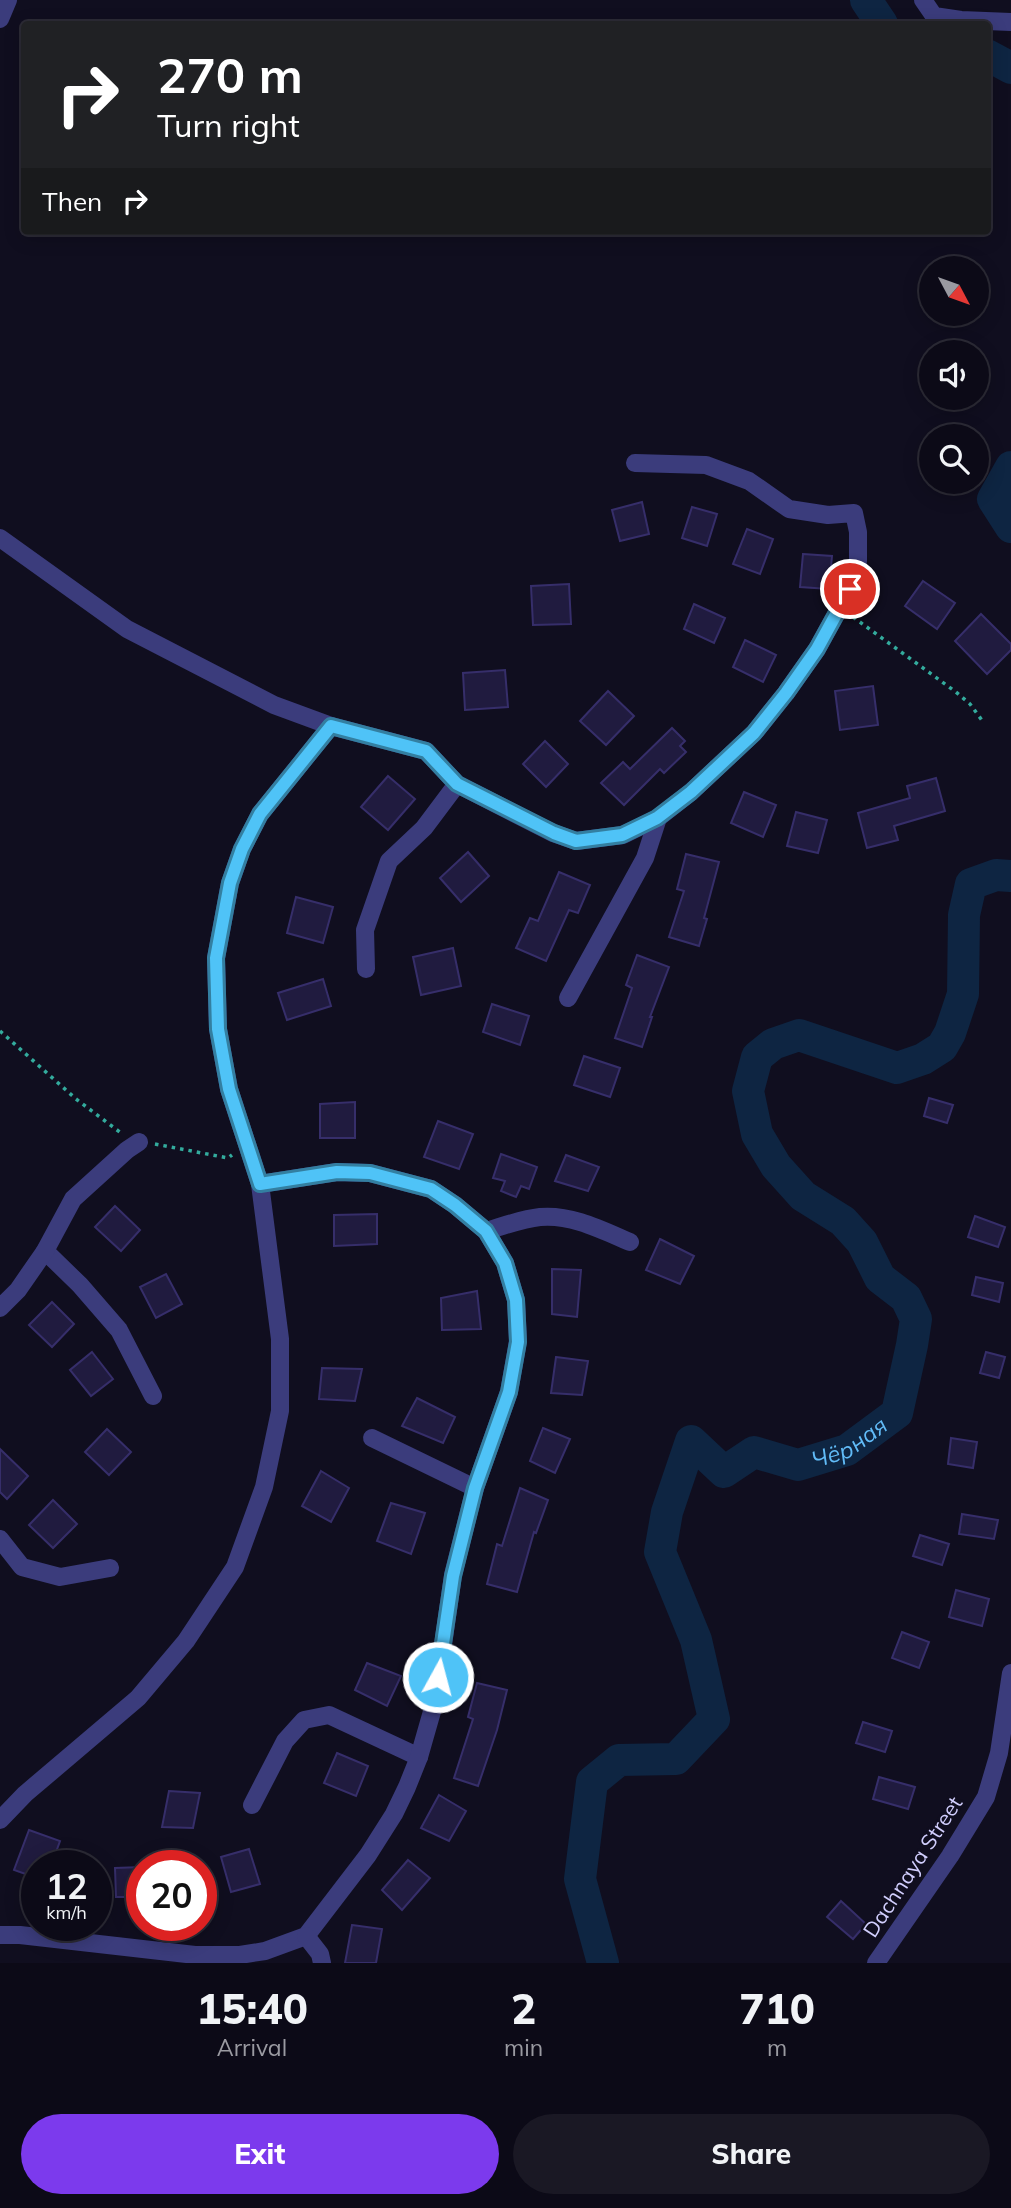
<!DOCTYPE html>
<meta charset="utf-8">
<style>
:root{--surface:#0c0a17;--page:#1a1824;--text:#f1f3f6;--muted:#9a9aa1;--line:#2c2b36;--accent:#7c3aed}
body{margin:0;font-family:Mulish,sans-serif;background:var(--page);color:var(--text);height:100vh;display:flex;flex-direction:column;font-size:26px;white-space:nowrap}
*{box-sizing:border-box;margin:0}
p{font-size:23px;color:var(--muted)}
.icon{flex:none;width:38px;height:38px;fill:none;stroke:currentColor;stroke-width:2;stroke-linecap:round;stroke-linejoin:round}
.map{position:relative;height:1963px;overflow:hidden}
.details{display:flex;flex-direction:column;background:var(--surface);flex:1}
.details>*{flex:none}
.top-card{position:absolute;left:21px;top:21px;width:970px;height:214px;border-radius:7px;box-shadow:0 4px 18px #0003,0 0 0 2px var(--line);background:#202124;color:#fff;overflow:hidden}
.needle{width:46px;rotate:131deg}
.fabs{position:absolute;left:919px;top:256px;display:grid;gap:14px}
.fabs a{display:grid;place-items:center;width:70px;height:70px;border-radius:50%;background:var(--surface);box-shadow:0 4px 18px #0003,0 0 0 2px var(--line);font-size:35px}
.speed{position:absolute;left:21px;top:1850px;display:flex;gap:14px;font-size:35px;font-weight:700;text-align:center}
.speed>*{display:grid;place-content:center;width:91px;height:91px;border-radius:50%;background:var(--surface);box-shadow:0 4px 18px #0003,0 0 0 2px var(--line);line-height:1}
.speed small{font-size:18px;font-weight:400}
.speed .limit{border:10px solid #d22;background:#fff;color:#111}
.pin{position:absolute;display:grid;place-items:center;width:60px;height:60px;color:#fff;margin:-30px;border:4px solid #fff;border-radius:50%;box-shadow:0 2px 7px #0007}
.me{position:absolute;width:77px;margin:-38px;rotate:7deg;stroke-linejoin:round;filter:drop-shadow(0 0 5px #0008)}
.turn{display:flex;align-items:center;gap:24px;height:147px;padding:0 21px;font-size:32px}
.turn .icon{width:91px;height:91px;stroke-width:2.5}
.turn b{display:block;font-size:49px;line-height:60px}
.then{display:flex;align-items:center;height:66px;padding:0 21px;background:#0003;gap:14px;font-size:26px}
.eta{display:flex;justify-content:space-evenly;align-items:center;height:119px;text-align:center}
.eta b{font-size:42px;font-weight:800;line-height:49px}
.cta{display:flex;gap:14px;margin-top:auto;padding:14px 21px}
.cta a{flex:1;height:80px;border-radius:42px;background:var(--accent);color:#fff;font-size:28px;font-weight:800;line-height:80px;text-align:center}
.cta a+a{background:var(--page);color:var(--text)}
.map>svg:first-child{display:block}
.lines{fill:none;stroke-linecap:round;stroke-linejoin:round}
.river{stroke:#0e2542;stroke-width:32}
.building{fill:#201b3f;stroke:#362e6a;stroke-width:2}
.path{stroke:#33ab9d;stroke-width:3.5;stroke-dasharray:3.5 5;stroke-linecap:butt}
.minor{stroke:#3b3c7c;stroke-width:18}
.route-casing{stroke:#337fa1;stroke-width:18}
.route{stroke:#4fc3f7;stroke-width:12}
.labels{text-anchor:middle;stroke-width:5;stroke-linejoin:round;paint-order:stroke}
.street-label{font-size:21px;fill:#d1cefd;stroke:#100e1f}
.water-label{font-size:23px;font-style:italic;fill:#61bbf7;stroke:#100e1f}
</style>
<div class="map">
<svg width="1011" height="1963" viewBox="0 0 1011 1963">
<rect width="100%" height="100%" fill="#100e1f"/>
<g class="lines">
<g class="river">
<path d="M866 0 882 24"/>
<path d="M987 55 1011 68"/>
<path d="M1011 467 993 499 1011 527"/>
<path id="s1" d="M603 1963 580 1879 592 1782 619 1760 676 1759 714 1719 696 1640 660 1552 667 1512 691 1441 724 1472 754 1452 798 1465 847 1450 897 1413 912 1345 916 1319 906 1298 880 1278 862 1242 843 1221 803 1196 776 1166 757 1134 748 1091 757 1057 773 1044 799 1035 897 1068 923 1059 942 1047 950 1033 963 994 964 915 971 884 996 875 1011 876"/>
</g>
</g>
<g class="building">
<path d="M642 502 649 534 620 541 612 510Z"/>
<path d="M692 507 717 514 707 546 682 538Z"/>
<path d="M747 529 773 539 760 574 733 564Z"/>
<path d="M803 554 832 556 829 589 800 587Z"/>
<path d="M923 581 955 603 937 629 905 606Z"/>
<path d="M569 584 571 624 533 625 531 586Z"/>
<path d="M694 604 725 618 714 643 684 629Z"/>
<path d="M981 614 1011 644V650L987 674 955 641Z"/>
<path d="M745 640 776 655 763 682 733 667Z"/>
<path d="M505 670 508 707 465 710 463 673Z"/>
<path d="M873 686 878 725 840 730 835 691Z"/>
<path d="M608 691 634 716 606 745 580 721Z"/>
<path d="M672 728 685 741 680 746 686 752 664 773 660 769 624 805 601 783 623 762 630 769Z"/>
<path d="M545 741 568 764 546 787 523 764Z"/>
<path d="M388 776 415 799 388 830 361 807Z"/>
<path d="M936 778 945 811 894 826 898 840 867 848 858 813 910 798 907 786Z"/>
<path d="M744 792 776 805 763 837 731 823Z"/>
<path d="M796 812 827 820 818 853 787 846Z"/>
<path d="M468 852 489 876 461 902 440 878Z"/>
<path d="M686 854 719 862 704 918 707 919 699 946 669 937 684 891 677 889Z"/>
<path d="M559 872 590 885 578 913 569 910 546 961 516 948 530 918 538 921Z"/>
<path d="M296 897 333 907 323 943 287 933Z"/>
<path d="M453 948 461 986 421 995 413 957Z"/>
<path d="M637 955 669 967 650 1017H652L642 1047 615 1038 632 988 626 985Z"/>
<path d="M323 979 331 1006 287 1020 278 993Z"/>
<path d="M492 1004 529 1016 520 1045 483 1032Z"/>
<path d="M584 1056 620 1068 610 1097 574 1085Z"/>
<path d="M929 1098 953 1105 947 1123 924 1116Z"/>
<path d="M355 1102V1138H320V1104Z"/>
<path d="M438 1121 473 1134 459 1169 424 1157Z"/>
<path d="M501 1154 537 1167 529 1189 521 1186 516 1197 501 1191 505 1181 493 1178Z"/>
<path d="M566 1155 599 1167 588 1191 555 1181Z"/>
<path d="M115 1206 140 1230 121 1251 95 1227Z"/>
<path d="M377 1214V1244L334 1246V1215Z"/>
<path d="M975 1216 1005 1227 998 1247 968 1237Z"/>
<path d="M660 1239 694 1256 680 1284 646 1270Z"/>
<path d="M552 1269 581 1270 577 1317 552 1314Z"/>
<path d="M166 1274 182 1304 156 1318 140 1287Z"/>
<path d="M976 1277 1003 1283 999 1302 972 1295Z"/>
<path d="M477 1291 481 1329 442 1330 441 1298Z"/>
<path d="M52 1302 74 1324 52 1347 29 1325Z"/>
<path d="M92 1352 113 1379 91 1396 70 1370Z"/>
<path d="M986 1352 1005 1357 999 1378 980 1373Z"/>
<path d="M556 1357 588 1361 582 1395 551 1393Z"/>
<path d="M322 1368 362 1369 355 1401 319 1399Z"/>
<path d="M417 1398 455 1417 443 1443 402 1426Z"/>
<path d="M543 1428 570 1439 555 1473 530 1461Z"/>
<path d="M107 1429 131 1452 109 1475 85 1452Z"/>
<path d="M951 1438 977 1442 973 1468 948 1464Z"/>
<path d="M0 1449 28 1476 7 1499 0 1492Z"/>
<path d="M321 1471 349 1488 331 1522 302 1506Z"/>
<path d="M520 1488 548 1500 536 1533 534 1532 517 1592 487 1584 497 1544 502 1546Z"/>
<path d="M53 1500 77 1524 53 1548 29 1525Z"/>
<path d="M391 1503 425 1513 411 1554 377 1541Z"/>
<path d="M962 1514 998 1520 994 1539 959 1534Z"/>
<path d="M920 1535 949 1544 942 1565 913 1556Z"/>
<path d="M956 1590 989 1599 982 1626 949 1617Z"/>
<path d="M902 1632 929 1642 919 1668 892 1658Z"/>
<path d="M367 1663 401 1676 387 1706 355 1690Z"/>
<path d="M477 1683 507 1690 497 1730 478 1786 454 1778 473 1719 468 1717Z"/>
<path d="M863 1722 892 1731 885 1752 856 1743Z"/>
<path d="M337 1753 368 1766 356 1796 324 1783Z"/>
<path d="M879 1777 915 1787 908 1809 873 1799Z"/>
<path d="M169 1791 200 1793 193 1828 162 1827Z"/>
<path d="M439 1795 466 1811 449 1841 421 1828Z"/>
<path d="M29 1830 60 1841 51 1866H37V1878L14 1870Z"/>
<path d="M249 1849 260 1884 231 1892 221 1857Z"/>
<path d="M408 1860 430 1878 402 1910 382 1890Z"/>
<path d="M142 1867V1897H116L115 1868Z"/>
<path d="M841 1901 866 1924 853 1939 827 1917Z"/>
<path d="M352 1925 382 1929 376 1963H345Z"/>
</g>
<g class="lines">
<g class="path">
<path d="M853 617 956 692 970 704 984 723"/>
<path d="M0 1031 76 1099 121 1133"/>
<path d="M155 1144 228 1158 232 1155"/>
</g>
<g class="minor">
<path d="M923 0 934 16 961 20 1011 22"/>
<path d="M0 19 8 0"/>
<path d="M0 538 127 629 274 705 331 726 426 751 457 784 553 833 576 841 623 835 658 818 691 792 754 733 786 693 817 649 850 589 858 561V532L854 513 828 515 789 509 749 481 706 465 635 463"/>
<path d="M366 969 365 930 389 861 424 828 457 784"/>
<path d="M568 998 645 858 658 818"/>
<path d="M486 1231C503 1226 522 1219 540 1217 571 1214 602 1230 630 1242"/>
<path d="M45 1251 80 1285 119 1330 153 1396"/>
<path d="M0 1308 18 1290 45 1251 73 1199 127 1150 139 1142"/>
<path d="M372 1438 475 1488"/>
<path d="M0 1539 22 1567 60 1577 110 1568"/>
<path d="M252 1805 285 1741 304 1720 329 1715 419 1757"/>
<path d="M0 1820 25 1794 138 1698 186 1641 235 1567 264 1487 280 1411V1339L260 1184 229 1089 218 1029 216 958 230 883 242 849 260 814 331 726"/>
<path d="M0 1935H20L195 1955H240L265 1951 306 1936 368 1855 394 1814 407 1787 419 1757 435 1701 453 1575 475 1488 509 1392 518 1341 516 1300 505 1263 486 1231 455 1205 431 1189 370 1173 337 1172 260 1184"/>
<path d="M306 1936 320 1954 322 1963"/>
<path d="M876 1963 950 1856 986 1797 999 1753 1011 1673"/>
</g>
</g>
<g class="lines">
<defs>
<path id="route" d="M438 1677 453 1576 475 1488 509 1392 518 1342 516 1300 505 1263 486 1231 455 1205 431 1189 370 1173 337 1172 260 1184 229 1089 218 1029 216 958 230 883 242 849 260 814 331 726 426 751 457 784 554 833 576 841 622 835 657 818 691 792 754 733 786 693 817 649 850 589"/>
</defs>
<use href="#route" class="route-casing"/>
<use href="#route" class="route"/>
</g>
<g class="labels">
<g class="street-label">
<text transform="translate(913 1867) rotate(-57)" y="7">Dachnaya Street</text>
</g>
<g class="water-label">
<text dy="8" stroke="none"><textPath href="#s1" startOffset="807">Чёрная</textPath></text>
</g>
</g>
</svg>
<div class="fabs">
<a><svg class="needle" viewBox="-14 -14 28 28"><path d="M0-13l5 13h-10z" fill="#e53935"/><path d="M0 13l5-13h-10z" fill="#9a9aa1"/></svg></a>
<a><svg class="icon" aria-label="sound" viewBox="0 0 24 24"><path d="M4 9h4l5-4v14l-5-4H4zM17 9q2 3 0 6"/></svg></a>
<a><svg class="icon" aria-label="search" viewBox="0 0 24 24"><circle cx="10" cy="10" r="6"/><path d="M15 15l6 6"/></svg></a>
</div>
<div class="speed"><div>12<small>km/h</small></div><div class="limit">20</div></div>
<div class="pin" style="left:850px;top:589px;background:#d93025"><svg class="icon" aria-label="arrive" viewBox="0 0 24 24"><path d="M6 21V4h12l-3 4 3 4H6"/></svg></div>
<svg class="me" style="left:438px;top:1677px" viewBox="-20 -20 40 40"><circle r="17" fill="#4fc3f7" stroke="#fff" stroke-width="3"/><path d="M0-11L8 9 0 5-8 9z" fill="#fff"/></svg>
<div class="top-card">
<div class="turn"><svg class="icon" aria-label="right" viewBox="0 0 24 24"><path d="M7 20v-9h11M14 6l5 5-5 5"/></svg><div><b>270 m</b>Turn right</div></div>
<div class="then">Then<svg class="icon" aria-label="right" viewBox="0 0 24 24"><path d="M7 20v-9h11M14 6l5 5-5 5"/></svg></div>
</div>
</div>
<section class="details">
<div class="eta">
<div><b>15:40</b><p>Arrival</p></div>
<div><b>2</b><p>min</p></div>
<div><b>710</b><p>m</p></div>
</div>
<div class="cta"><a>Exit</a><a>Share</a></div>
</section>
